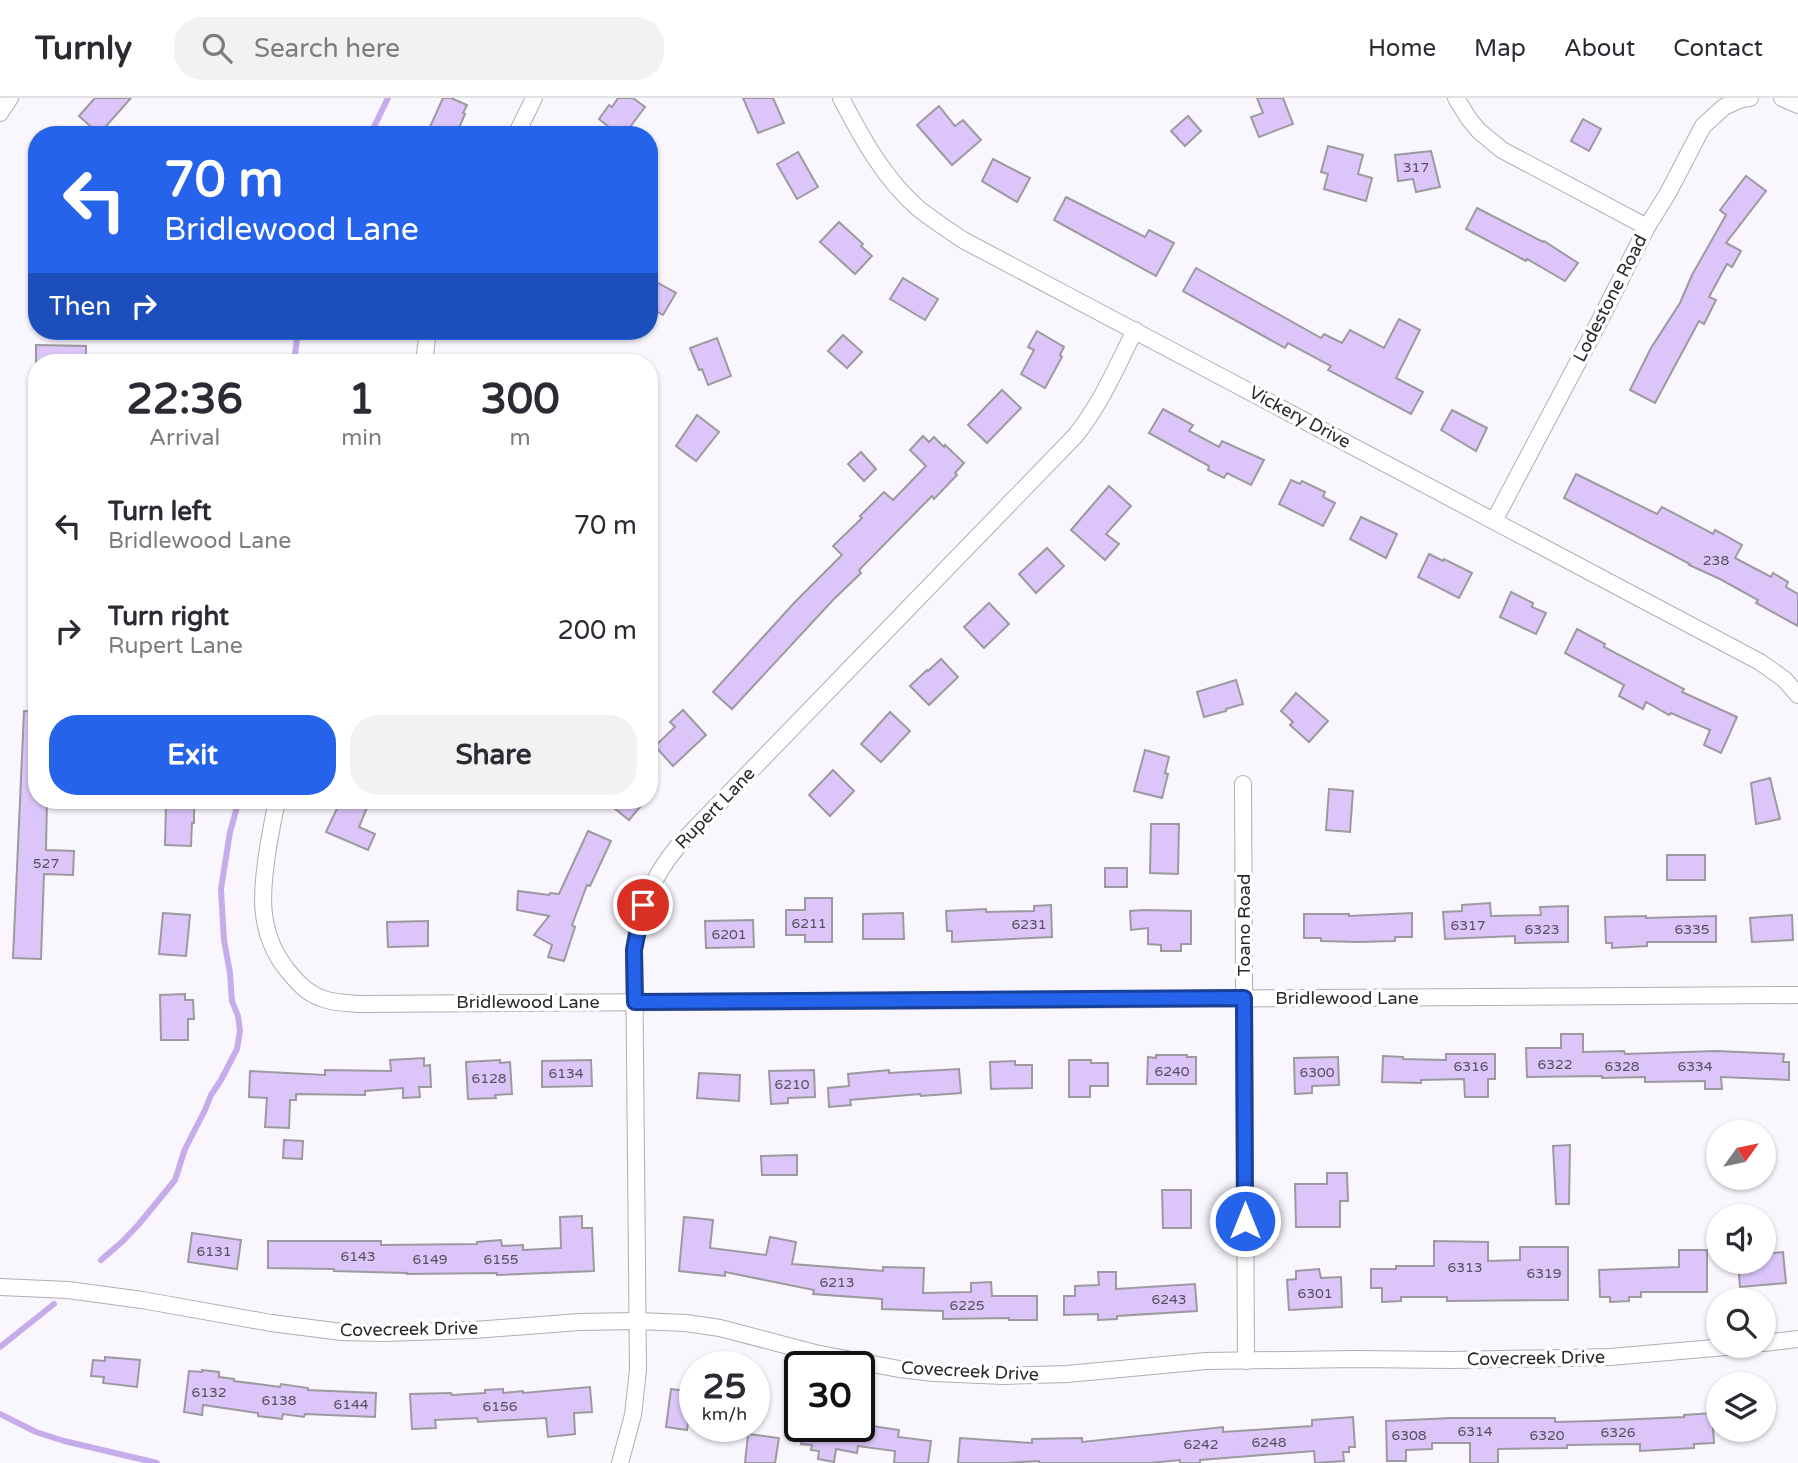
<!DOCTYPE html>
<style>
:root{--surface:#fff;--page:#f2f2f3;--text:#2b2b33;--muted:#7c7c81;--line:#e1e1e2;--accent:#2563eb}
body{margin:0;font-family:"Varela Round",sans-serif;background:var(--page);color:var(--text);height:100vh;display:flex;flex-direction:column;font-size:26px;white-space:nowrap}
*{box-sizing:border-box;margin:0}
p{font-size:23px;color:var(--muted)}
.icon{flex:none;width:38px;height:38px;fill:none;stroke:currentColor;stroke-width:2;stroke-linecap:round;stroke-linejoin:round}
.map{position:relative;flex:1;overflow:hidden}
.sheet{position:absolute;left:28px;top:256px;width:630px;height:455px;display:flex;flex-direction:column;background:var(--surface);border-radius:28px;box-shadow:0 2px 5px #0004}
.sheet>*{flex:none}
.banner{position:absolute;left:28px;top:28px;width:630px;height:214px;border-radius:28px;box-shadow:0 2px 5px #0004;background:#2563eb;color:#fff;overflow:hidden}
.needle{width:46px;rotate:57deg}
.buttons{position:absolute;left:1706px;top:1022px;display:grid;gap:14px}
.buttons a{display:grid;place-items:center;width:70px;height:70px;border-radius:50%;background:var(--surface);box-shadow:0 2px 5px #0004;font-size:35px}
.speed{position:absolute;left:679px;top:1253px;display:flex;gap:14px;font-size:35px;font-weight:700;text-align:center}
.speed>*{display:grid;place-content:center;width:91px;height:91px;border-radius:50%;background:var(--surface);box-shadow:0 2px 5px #0004;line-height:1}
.speed small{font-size:18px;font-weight:400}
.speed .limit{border:4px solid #111;border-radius:10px;background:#fff;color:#111}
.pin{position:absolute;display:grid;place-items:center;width:60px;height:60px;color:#fff;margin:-30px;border:4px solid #fff;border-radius:50%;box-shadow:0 2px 7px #0007}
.me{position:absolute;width:77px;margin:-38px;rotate:0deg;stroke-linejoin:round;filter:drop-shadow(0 0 5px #0008)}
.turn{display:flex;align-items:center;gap:24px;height:147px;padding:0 21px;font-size:32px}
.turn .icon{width:91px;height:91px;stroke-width:2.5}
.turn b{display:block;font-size:49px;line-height:60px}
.then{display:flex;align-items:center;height:66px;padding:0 21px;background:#0003;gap:14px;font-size:26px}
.eta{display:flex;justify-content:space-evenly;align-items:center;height:119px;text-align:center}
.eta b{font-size:42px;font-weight:800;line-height:49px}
.cta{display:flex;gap:14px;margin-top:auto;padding:14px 21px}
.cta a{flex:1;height:80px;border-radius:28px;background:var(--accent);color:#fff;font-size:28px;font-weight:800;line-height:80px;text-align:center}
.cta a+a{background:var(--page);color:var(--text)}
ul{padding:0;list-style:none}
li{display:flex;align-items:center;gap:21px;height:105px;padding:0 21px}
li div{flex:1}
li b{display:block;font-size:26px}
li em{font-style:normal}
header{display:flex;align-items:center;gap:42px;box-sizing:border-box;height:98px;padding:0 35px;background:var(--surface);border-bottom:2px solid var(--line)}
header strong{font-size:33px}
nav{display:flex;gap:38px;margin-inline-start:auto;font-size:24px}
.search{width:490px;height:63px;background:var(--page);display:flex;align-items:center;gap:18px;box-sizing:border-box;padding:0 24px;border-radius:28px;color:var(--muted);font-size:26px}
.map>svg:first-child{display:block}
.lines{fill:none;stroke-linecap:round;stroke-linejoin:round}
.stream{stroke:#c7aceb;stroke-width:6}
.building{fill:#dcc6f9;stroke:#9c9a9f;stroke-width:2}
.minor-casing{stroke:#b0aeb3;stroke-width:18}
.minor{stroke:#fff;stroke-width:16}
.route-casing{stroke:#184099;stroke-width:18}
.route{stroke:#2563eb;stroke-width:12}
.labels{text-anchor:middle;stroke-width:7;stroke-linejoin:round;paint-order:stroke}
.number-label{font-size:14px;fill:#56505e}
.street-label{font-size:18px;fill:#29282a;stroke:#fff}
</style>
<header>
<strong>Turnly</strong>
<div class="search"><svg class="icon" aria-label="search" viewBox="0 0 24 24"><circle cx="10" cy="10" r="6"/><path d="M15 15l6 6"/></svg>Search here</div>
<nav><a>Home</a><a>Map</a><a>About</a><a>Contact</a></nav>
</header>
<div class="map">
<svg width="1798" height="1365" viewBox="0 0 1798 1365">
<rect width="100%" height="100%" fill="#f9f7fd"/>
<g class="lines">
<g class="stream">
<path d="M370 37 388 0"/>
<path d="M294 264 298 233"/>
<path d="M101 1162 123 1143 139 1126 175 1082 185 1051 205 1012 211 997 221 982 237 951 240 933 238 918 232 903 230 875 224 842 221 791 230 734 239 702"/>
<path d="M0 1249 54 1206"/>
<path d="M0 1316 36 1334 64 1343 157 1365"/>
</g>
</g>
<g class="building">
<path d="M95 0H131L99 36 79 18Z"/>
<path d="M443 0H451L467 7 463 15 465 16 456 37H442L429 31Z"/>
<path d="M618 0H633L645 9 624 37H619L599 21 609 7 612 9Z"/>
<path d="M743 0H773L784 25 758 35Z"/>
<path d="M1257 0H1283L1293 26 1259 39 1251 19 1263 15Z"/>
<path d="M939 8 955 28 963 22 981 42 952 67 917 27Z"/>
<path d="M1188 18 1201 33 1185 48 1171 33Z"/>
<path d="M1583 21 1601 31 1589 53 1571 43Z"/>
<path d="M1328 48 1363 57 1358 76 1372 80 1366 103 1324 91 1328 76 1321 74Z"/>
<path d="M1431 53 1440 89 1416 94 1413 81 1398 83 1395 57Z"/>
<path d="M798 54 818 89 797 101 777 66Z"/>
<path d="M993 61 1030 80 1017 104 982 83Z"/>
<path d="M1746 78 1766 93 1726 145 1741 153 1732 169 1727 166 1709 199 1716 202 1704 226 1699 223 1655 305 1630 292 1651 250 1680 205 1692 177 1726 117 1720 112Z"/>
<path d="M1066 99 1145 139 1149 132 1174 145 1156 178 1054 122Z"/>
<path d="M1477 110 1543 144 1544 143 1578 165 1565 183 1527 161 1526 163 1466 131Z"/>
<path d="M839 124 863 146 861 148 872 158 855 176 820 144Z"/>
<path d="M1196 170 1321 240 1324 236 1342 245 1350 232 1384 250 1399 221 1420 232 1396 280 1423 294 1411 316 1328 272 1331 268 1288 245 1285 250 1183 193Z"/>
<path d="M649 180 676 195 663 217 649 209Z"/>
<path d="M903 180 938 201 925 222 890 201Z"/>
<path d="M1037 233 1064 249 1060 257 1062 259 1045 290 1021 276 1034 252 1028 249Z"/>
<path d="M843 237 862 254 847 270 828 253Z"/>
<path d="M717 240 731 278 708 287 702 271 699 272 690 250Z"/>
<path d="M36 247 86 248V264H36Z"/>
<path d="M1002 292 1021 310 987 345 968 327Z"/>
<path d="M1163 311 1193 327 1189 333 1219 349 1222 343 1264 362 1251 387 1227 375 1224 380 1208 372 1209 368 1149 335Z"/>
<path d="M1452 312 1487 330 1476 353 1441 332Z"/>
<path d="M697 317 719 334 696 363 676 348Z"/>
<path d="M923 338 929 344 934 339 944 349 945 347 964 365 955 375 957 377 934 401 932 398 859 472 861 475 833 502 732 611 713 594 794 505 842 457 833 448 862 420 860 418 884 394 893 402 926 368 910 352Z"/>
<path d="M861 354 876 371 864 383 848 366Z"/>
<path d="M1576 376 1657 416 1662 409 1713 436 1715 432 1742 447 1735 460 1771 479 1773 475 1788 484 1786 489 1798 496V528L1756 505 1758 502 1720 481 1689 467 1690 466 1564 400Z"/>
<path d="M1291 382 1300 386 1302 383 1325 394 1323 399 1335 405 1323 428 1279 406Z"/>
<path d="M1109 388 1131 408 1106 436 1119 446 1105 462 1071 432Z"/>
<path d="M1361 419 1397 436 1386 460 1350 441Z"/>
<path d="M1047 450 1064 468 1036 495 1019 476Z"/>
<path d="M1429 456 1443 463 1444 461 1472 475 1459 500 1418 479Z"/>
<path d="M1511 494 1533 505 1532 509 1546 515 1536 536 1500 519Z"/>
<path d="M989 505 1009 526 984 550 964 529Z"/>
<path d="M1577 531 1605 546 1604 549 1684 591 1682 594 1737 619 1721 655 1704 647 1710 632 1671 615 1669 617 1646 604 1643 611 1619 598 1624 587 1565 555Z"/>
<path d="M941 561 958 579 929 607 910 588 927 572 928 573Z"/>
<path d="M1236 582 1243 606 1226 611V613L1204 619 1197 594Z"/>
<path d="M1296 595 1328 623 1309 644 1290 627 1293 624 1281 613Z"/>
<path d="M683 612 706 637 673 668 655 648 675 629 670 624Z"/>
<path d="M24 613 37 614V702H47L46 752 74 753 73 777 44 776 41 861 13 860Z"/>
<path d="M890 614 910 633 881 664 861 646Z"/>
<path d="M1145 652 1169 659 1165 675 1168 676 1162 700 1134 693Z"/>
<path d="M833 672 854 693 830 718 809 697Z"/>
<path d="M1770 680 1780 721 1756 726 1751 685Z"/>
<path d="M1329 691 1353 693 1350 734 1326 732Z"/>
<path d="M341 702H355L368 707 359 729 375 736 368 752 326 734Z"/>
<path d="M604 702H646L629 722Z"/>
<path d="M166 706H194V725H192L191 748 165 747Z"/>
<path d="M1151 726H1179L1178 776 1150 775Z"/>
<path d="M588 733 611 743 590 788 587 787 572 827 575 829 564 863 548 859 552 847 534 837 549 818 517 812 518 793 549 797 550 795 559 796Z"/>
<rect x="1667" y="757" width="38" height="25"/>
<rect x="1105" y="770" width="22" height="19"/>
<path d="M805 800H832V844H805V837H786V812H805Z"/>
<path d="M1490 805 1491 818 1541 817 1540 809 1568 808V844L1515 845V838L1445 841 1443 814 1462 813V807Z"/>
<path d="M1051 807 1052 839 952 844V833H947L946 813 986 811V814L1034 813V808Z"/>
<path d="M1144 812 1191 813V846H1181V853H1161V847L1148 846V830L1131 832 1130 813Z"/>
<path d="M163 815 190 817 186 858 159 856Z"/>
<path d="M903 815 904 841H863V816Z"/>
<path d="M1412 815V839H1395V843L1358 844 1321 843V840H1304V816H1349V818Z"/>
<path d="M1792 817 1793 842 1752 844 1750 820Z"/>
<path d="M1646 818V820L1716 818V844H1647V848L1612 850V845H1606L1605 819Z"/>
<path d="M753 822 754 849 706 850 705 823Z"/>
<path d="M428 823V848L388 849 387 824Z"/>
<path d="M185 896V902H193L194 921H188V942H161L160 897Z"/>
<path d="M1561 936H1583V954L1624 953 1625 956 1716 953 1784 956 1783 964H1789V982L1721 979 1722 991H1705V983L1645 984V979L1602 980V978L1527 979 1526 950H1561Z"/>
<path d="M1446 956H1495V981H1488V999H1465L1464 981 1421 982V985L1382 984 1383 958 1403 959V961L1446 962Z"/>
<path d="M1156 957H1187V959H1196V986H1147L1148 959 1156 960Z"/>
<path d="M1338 959 1339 987 1312 988V995L1295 996 1294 960Z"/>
<path d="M424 960V968L430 967 431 989H419L420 999 403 1000V990L365 993V997L296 996V1002H290L289 1030 265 1029 267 1000 249 999 250 973 325 977V972L391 973 390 962Z"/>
<path d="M500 962V965L510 964 512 996 495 997 496 1000 468 1001 466 964Z"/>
<path d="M591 962 592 988 542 989V963Z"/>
<path d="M1069 962H1091V965H1108V988H1090V999H1069Z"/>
<path d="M1015 963V967H1032V990L991 991 990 964Z"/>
<path d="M959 971 961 995 921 998 920 996 850 1002 851 1007 829 1009 828 990 849 988 848 976 889 972V975Z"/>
<path d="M814 972 815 999 788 1000V1005L771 1006 769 973Z"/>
<path d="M699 975 740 977 739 1003 697 1000Z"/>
<path d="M284 1042 303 1043 302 1061 283 1060Z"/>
<path d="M1570 1047 1569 1106H1556L1553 1048Z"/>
<path d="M797 1057V1077H762L761 1058Z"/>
<path d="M1327 1075H1347L1348 1103H1340V1129H1296L1295 1086H1327Z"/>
<path d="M1162 1092H1191V1130H1163Z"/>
<path d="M582 1118V1130H592L594 1173 497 1177V1175L407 1176V1175L334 1173V1171L268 1170V1143H381V1147L477 1146V1144L501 1142 502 1148 523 1147V1152L561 1150 560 1119Z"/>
<path d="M684 1119 713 1122 710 1150 766 1157 770 1139 796 1144 792 1166 883 1173V1169L924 1170 923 1195 971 1194V1185L991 1184 992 1198H1037V1222H1009V1220L943 1221V1213L882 1211V1201L813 1196 814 1192 725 1174V1178L679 1173Z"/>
<path d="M192 1135 241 1142 237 1171 188 1164Z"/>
<path d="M1434 1143 1488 1144V1163L1520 1162V1149H1568V1202L1447 1203V1199H1401V1203L1382 1204V1190H1371V1171H1396V1168H1434Z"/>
<path d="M1679 1152H1707V1194H1641V1199H1629V1203L1610 1204V1199H1600L1599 1172 1679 1169Z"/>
<path d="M1783 1154 1786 1185 1740 1189 1738 1164H1764V1156Z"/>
<path d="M1319 1171 1321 1180 1341 1179 1342 1209 1289 1212 1287 1182 1296 1181V1173Z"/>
<path d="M1098 1174H1116V1191L1195 1186 1197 1213 1117 1218V1221L1098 1222V1216L1064 1217V1198H1075V1188L1099 1187Z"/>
<path d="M105 1259 140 1262 137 1289 103 1285 104 1279 91 1278 93 1262 105 1263Z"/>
<path d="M202 1272 219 1274V1279L234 1281V1283L280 1289 281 1286 308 1290V1292L376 1295 375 1319 305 1316 304 1319 283 1316 282 1321 258 1318V1315L203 1307 202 1317 184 1314 189 1273 202 1274Z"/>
<path d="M590 1289 592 1314 574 1315 575 1336 548 1339 546 1320 478 1324 477 1320 435 1322 436 1330 412 1331 410 1296 451 1295 452 1297 485 1295V1292L503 1291V1295L523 1293V1295Z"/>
<path d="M671 1291 695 1294V1317L689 1316 687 1332 666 1329Z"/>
<path d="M1712 1315 1714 1345 1694 1346V1350L1640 1353V1346L1567 1347V1350L1498 1351V1365H1470V1345H1432V1351L1406 1352V1363H1387L1386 1323 1452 1320H1555V1324L1595 1323 1684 1319V1317Z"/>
<path d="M1353 1319 1355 1349H1349V1354H1343L1344 1363 1315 1365 1314 1353 1200 1362V1365H1180V1362L1149 1365H1039V1363L1005 1365H958L960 1340 1032 1345V1341L1082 1340V1344L1223 1329V1334L1312 1328V1322Z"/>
<path d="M859 1326 899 1332 898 1339 931 1343 928 1365H894L895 1353 858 1348 857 1355 836 1351 834 1364 818 1361 819 1353 811 1352 812 1347 801 1346 804 1328H859Z"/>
<path d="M748 1336 779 1340 775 1365H745Z"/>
</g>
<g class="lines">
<defs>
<g id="minor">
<path d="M841 0C862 40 884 81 919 111 933 122 948 132 963 142L1760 564 1784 581 1798 597"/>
<path d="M1456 0 1469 21 1479 33 1502 52 1647 129"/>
<path d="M1782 0 1798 7"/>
<path d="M0 15 10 0"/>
<path d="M516 37 534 0"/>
<path d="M424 264 428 233"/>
<path d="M1494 423 1597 228 1647 129 1668 95 1703 28 1724 9 1742 1 1750 0"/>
<path d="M1243 686 1246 1263"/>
<path d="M278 702C273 716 272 730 269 744 261 791 256 834 288 873 298 885 307 895 321 900 333 905 346 905 359 906L1798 897"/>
<path d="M0 1189 68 1192 142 1202 271 1225 342 1234 384 1235 474 1232 579 1224 638 1223 686 1225 720 1230 815 1255 899 1271 934 1275 1004 1278 1067 1276 1206 1263 1355 1261 1453 1262 1610 1259 1738 1248"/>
<path d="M1764 1245 1798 1241"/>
<path d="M620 1365 633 1317 638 1272 634 851C640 809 651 781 678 748L1075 338C1101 306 1117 268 1135 232"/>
</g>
</defs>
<use href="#minor" class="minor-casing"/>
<use href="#minor" class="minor"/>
</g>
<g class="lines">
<defs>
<path id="route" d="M643 807 634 852 635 904 1244 900 1245 1123"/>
</defs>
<use href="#route" class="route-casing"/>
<use href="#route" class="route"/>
</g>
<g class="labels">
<g class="number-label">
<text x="1416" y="74">317</text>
<text x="1716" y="467">238</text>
<text x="46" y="770">527</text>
<text x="809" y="830">6211</text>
<text x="1029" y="831">6231</text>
<text x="1468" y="832">6317</text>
<text x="1542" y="836">6323</text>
<text x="1692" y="836">6335</text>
<text x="729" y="841">6201</text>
<text x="1555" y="971">6322</text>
<text x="1471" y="973">6316</text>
<text x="1622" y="973">6328</text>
<text x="1695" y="973">6334</text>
<text x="1172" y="978">6240</text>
<text x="1317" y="979">6300</text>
<text x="566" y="980">6134</text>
<text x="489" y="985">6128</text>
<text x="792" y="991">6210</text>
<text x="214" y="1158">6131</text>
<text x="358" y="1163">6143</text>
<text x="430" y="1166">6149</text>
<text x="501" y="1166">6155</text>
<text x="1465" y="1174">6313</text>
<text x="1544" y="1180">6319</text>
<text x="837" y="1189">6213</text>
<text x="1315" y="1200">6301</text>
<text x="1169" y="1206">6243</text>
<text x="967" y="1212">6225</text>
<text x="209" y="1299">6132</text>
<text x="279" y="1307">6138</text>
<text x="351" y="1311">6144</text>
<text x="500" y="1313">6156</text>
<text x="1475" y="1338">6314</text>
<text x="1618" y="1339">6326</text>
<text x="1409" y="1342">6308</text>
<text x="1547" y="1342">6320</text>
<text x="1269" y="1349">6248</text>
<text x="1201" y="1351">6242</text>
</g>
<g class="street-label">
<text transform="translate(1610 200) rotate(-63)" y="6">Lodestone Road</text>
<text transform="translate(1300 319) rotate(28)" y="6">Vickery Drive</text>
<text transform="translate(715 710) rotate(-46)" y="6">Rupert Lane</text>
<text transform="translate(1244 827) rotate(-90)" y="6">Toano Road</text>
<text x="1347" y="906">Bridlewood Lane</text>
<text x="528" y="910">Bridlewood Lane</text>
<text transform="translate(409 1231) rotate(-1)" y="6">Covecreek Drive</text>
<text transform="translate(1536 1260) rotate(-1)" y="6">Covecreek Drive</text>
<text transform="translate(970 1273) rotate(3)" y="6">Covecreek Drive</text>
</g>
</g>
</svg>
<div class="buttons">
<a><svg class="needle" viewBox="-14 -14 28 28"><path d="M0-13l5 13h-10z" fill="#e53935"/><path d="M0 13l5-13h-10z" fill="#7c7c81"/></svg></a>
<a><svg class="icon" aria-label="sound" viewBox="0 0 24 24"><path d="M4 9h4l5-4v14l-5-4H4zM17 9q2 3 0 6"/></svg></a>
<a><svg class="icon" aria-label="search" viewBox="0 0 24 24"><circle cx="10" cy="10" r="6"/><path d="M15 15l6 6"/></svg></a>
<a><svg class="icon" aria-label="layers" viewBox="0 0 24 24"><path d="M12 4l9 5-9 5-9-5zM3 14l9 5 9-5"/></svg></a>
</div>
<div class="speed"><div>25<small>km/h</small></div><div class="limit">30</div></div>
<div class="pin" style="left:643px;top:807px;background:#d93025"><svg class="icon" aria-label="arrive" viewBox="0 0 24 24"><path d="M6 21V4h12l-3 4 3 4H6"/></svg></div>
<svg class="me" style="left:1245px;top:1123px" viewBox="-20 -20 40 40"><circle r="17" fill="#2563eb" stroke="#fff" stroke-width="3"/><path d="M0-11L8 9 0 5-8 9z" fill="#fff"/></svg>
<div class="banner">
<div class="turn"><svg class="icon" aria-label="left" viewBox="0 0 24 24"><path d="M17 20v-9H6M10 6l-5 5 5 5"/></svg><div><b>70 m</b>Bridlewood Lane</div></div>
<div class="then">Then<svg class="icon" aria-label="right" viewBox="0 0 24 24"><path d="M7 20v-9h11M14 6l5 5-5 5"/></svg></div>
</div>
<section class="sheet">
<div class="eta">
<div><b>22:36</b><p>Arrival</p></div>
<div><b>1</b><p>min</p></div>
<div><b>300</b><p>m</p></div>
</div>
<ul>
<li><svg class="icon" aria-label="left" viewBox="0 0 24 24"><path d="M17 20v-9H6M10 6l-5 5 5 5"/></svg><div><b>Turn left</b><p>Bridlewood Lane</p></div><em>70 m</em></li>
<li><svg class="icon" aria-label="right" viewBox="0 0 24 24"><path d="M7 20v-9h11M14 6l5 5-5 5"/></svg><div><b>Turn right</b><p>Rupert Lane</p></div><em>200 m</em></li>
</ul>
<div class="cta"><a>Exit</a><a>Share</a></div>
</section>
</div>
